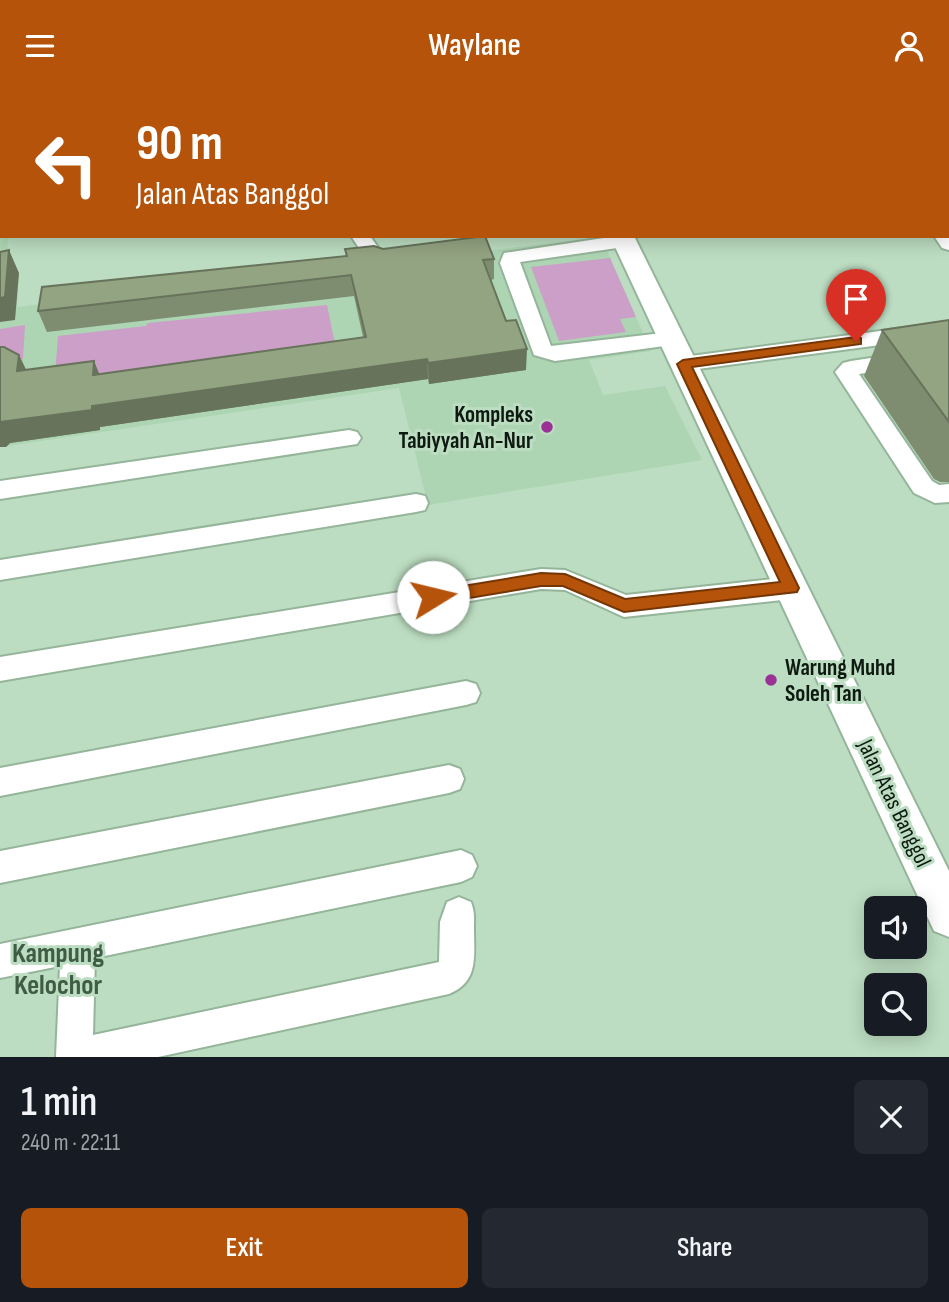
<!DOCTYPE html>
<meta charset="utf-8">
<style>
:root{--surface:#171b24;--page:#242831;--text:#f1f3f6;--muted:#9ea1a6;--accent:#b45309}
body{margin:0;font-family:"Sofia Sans Condensed",sans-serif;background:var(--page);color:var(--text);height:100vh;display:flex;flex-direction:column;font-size:26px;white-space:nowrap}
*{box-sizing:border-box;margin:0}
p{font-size:23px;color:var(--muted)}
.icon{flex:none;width:38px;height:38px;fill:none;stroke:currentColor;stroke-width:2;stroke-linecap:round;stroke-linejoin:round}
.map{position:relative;height:966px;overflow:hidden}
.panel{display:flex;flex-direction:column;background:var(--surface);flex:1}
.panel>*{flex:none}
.guide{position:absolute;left:0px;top:0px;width:950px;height:147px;box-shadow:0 4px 18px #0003;background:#b45309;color:#fff;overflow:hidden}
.controls{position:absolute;left:864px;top:805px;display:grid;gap:14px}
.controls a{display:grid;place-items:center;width:63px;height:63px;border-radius:10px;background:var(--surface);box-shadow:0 4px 18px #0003;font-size:35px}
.pin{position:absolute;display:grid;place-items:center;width:60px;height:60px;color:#fff;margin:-72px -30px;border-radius:50% 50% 50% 0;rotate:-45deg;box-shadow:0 0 7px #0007}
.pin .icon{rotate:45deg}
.me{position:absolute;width:77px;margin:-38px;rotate:81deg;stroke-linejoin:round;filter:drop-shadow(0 0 5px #0008)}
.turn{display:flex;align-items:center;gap:24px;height:147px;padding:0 21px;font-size:32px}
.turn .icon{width:91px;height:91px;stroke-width:2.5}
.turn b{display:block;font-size:49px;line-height:60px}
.round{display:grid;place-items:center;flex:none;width:74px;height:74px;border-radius:10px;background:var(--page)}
.head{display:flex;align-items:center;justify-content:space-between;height:119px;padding:0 21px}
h1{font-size:42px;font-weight:600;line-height:52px}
.primary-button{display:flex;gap:14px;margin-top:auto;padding:14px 21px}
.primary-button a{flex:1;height:80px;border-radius:10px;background:var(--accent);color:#fff;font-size:28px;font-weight:600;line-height:80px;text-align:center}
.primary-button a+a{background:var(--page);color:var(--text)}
header{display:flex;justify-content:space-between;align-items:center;height:91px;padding:0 21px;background:var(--accent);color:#fff;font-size:32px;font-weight:600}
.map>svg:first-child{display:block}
.built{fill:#add5b3}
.green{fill:#cb9fc7}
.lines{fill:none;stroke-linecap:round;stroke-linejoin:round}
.minor-casing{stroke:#95b59a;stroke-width:4}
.major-casing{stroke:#95b59a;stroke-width:4}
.minor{fill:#fff;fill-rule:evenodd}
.major{fill:#fff;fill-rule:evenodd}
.wall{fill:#7e8d70}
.shaded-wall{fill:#67735b}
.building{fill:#93a482;stroke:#67735b;stroke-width:2}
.route{fill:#b45309;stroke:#753606;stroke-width:2}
.poi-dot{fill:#9a3296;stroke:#bcddc1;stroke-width:2.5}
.labels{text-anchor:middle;stroke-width:6;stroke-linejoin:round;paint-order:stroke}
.poi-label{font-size:23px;font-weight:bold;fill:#0e1a11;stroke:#bcddc1;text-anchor:end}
.street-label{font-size:23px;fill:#0e1a11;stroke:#bcddc1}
.near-neighbourhood-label{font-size:28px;font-weight:bold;fill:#3f5c44;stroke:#bcddc1}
</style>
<header><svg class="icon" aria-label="menu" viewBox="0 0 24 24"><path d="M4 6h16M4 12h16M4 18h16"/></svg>Waylane<svg class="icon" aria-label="person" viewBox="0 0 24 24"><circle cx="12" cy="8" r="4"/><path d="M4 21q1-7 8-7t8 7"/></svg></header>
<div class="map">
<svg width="949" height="966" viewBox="0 0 949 966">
<rect width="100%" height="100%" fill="#bcddc1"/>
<path class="built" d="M0 123 2 145H8L6 183 19 182 17 216 601 146 651 260 589 269 603 304 665 295 702 369 428 414 399 297 0 356Z"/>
<g class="green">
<path d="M610 167 636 226 620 228 626 241 559 250 531 176Z"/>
<path d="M327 214 336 258 54 297 58 245 146 235 148 232Z"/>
<path d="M25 234 23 268 0 272V238Z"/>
</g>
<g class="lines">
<defs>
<g id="minor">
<rect x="41" y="0" width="16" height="2"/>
<path d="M257 0H273L274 2H258Z"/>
<path d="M292 0H318L291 2Z"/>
<path d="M630 0H647L648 2H631Z"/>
<path d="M807 0H823L824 2H808Z"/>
<rect x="0" y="77" width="2" height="10"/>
<path d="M948 141H949V159L942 157 934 145H948Z"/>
<path d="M351 145H370L382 162 402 165 405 169 395 175 369 172Z"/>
<path d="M617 145 631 146 634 150 624 156 520 171 551 255 671 241 682 248 679 253 555 270 534 264 500 172 504 162Z"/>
<path d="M949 231V245L683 280 675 278 672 273 675 268 683 266Z"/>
<path d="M949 255V269L859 283 932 390 939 394 949 393V411L935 412 914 402 835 281 843 272 851 270Z"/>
<path d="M349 339 357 341 361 347 357 353 0 408V390Z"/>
<path d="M416 403 425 405 428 412 425 419 416 421 0 489V469Z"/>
<path d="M541 478 565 479 626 504 791 486 800 490 804 497 800 504 791 508 624 526 565 499 541 498 0 590V566Z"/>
<path d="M466 590 476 593 480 602 476 611 466 614 0 705V677Z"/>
<path d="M449 674 460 678 464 688 460 698 449 702 0 792V760Z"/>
<path d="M461 759 472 764 477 775 472 786 461 791 95 867 93 944 439 871 440 831 447 811 459 806 471 811C475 822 474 827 474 838 474 865 479 891 449 903L158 966H56L60 875 0 887V853Z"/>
</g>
<g id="major">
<path d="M536 0H557L558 2H537Z"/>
<path d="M610 145H634L949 780V846L934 840Z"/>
</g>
</defs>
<use href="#minor" class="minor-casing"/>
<use href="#major" class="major-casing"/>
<use href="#minor" class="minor"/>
<use href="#major" class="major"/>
</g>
<g class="wall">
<path d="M345 158H383L494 168V188L491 189 526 279 429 293 428 288 100 336V339L10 352 6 356 19 264 26 279 94 270 99 283 363 246 354 205 47 241 38 220 346 165Z"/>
<path d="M949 229V391H940L934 388 864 285 882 239Z"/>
</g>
<g class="shaded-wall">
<path d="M9 159 19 182 15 229 0 231V207Z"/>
<path d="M527 258 526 279 429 293 428 272Z"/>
<path d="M19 264 29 285 17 280Z"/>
<path d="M427 268 428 288 100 336V339L10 352 6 356H0V331L92 315Z"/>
<path d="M94 270 102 290 93 284Z"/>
</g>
<g class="building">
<path d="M485 145 494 168 483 169 506 230 516 229 527 258 428 272 427 268 92 315V319L0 331V256H4L19 264 17 280 94 270 93 284 366 246 351 184 38 220 42 196 347 165 345 158 374 155 383 158Z"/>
<path d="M9 159 5 206 0 207V161Z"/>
<path d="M949 229V331L882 239Z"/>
</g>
<path class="route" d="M856 246 861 247V253L692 276 799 497 797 501 624 521 563 495H541L433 513 427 511 425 506 433 500 541 482 565 483 625 508 780 491 677 273 683 269Z"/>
<g class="poi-dot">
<circle cx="547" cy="336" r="7"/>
<circle cx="771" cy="589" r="7"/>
</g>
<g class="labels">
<g class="poi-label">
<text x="533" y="331">Kompleks<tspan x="533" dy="26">Tabiyyah An-Nur</tspan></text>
<text x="785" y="584" text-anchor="start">Warung Muhd<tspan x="785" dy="26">Soleh Tan</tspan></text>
</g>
<g class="street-label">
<text transform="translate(895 712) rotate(64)" y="8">Jalan Atas Banggol</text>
</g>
<g class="near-neighbourhood-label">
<text x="58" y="871">Kampung<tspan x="58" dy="32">Kelochor</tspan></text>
</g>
</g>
</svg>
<div class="controls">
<a><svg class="icon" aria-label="sound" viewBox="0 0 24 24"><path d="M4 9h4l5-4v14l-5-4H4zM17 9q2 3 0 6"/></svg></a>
<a><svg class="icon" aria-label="search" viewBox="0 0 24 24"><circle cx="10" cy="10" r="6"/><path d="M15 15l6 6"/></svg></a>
</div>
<div class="pin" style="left:856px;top:250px;background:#d93025"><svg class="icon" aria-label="arrive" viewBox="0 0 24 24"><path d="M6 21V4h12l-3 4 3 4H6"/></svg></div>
<svg class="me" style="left:433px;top:506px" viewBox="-20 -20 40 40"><circle r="19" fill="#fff"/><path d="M0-13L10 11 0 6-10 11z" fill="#b45309"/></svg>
<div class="guide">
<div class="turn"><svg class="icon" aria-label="left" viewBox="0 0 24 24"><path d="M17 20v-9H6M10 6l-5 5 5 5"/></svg><div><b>90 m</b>Jalan Atas Banggol</div></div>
</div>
</div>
<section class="panel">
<div class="head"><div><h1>1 min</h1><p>240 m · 22:11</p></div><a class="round"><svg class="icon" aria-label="close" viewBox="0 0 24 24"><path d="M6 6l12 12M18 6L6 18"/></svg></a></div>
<div class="primary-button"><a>Exit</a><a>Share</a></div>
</section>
